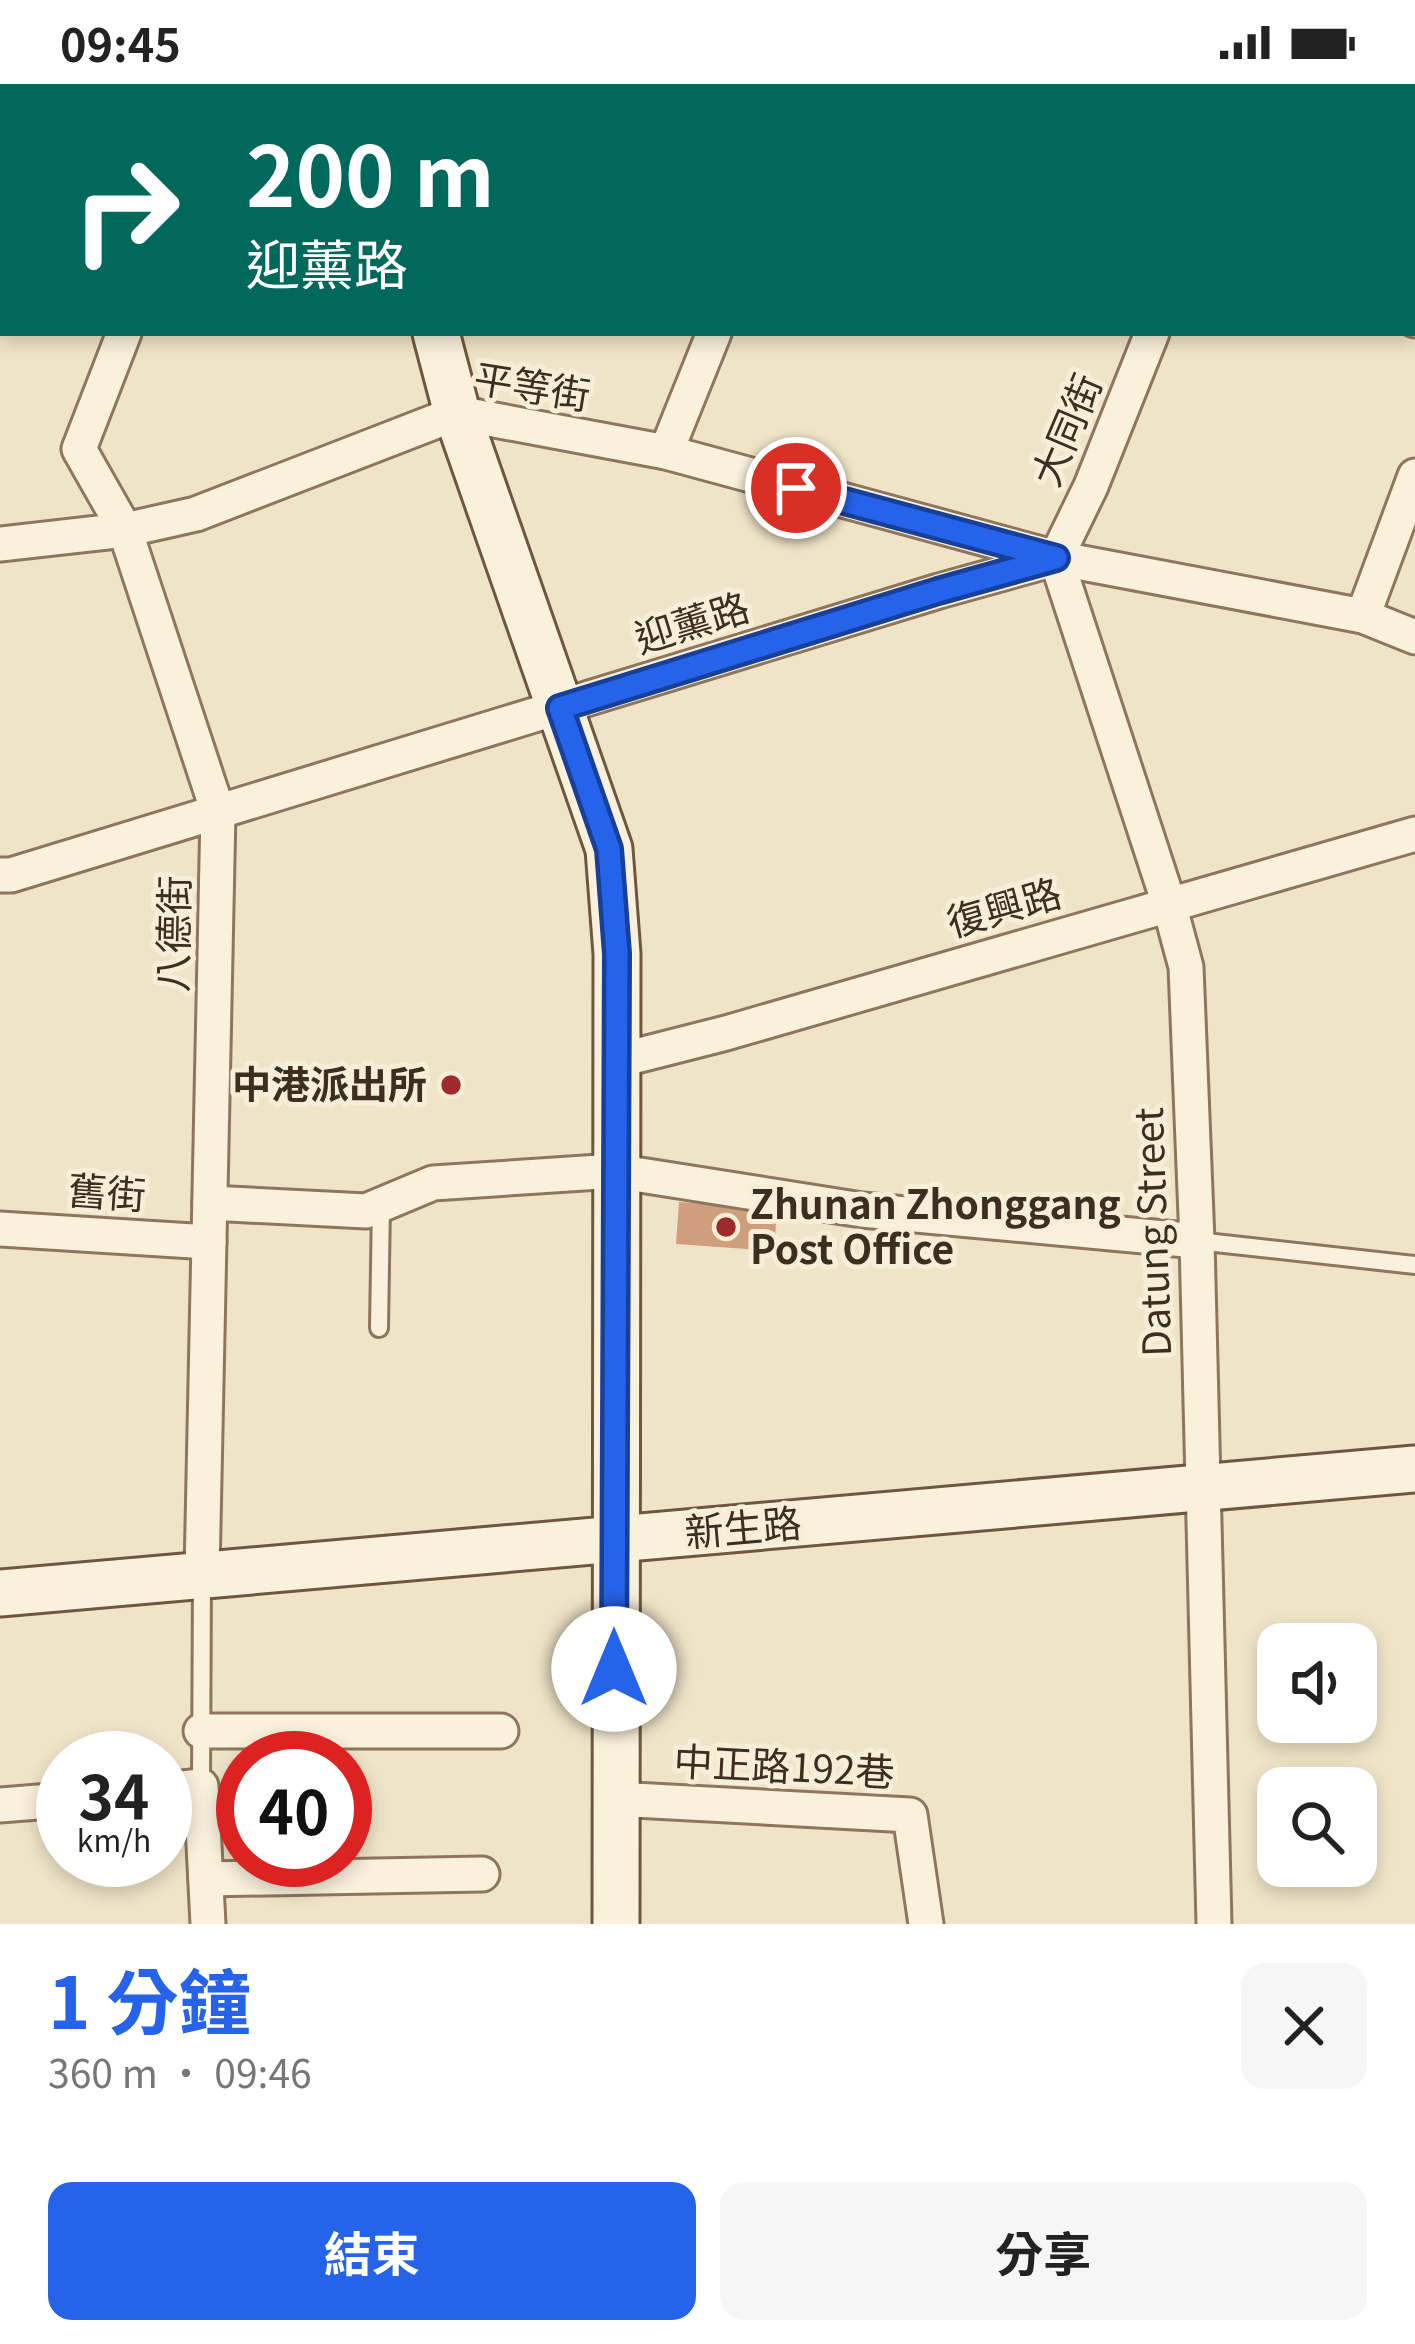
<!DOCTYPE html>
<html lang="zh-TW">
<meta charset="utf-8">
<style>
:root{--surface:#fff;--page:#f6f6f6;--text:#222;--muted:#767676;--accent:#2563eb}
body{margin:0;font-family:Georgia,"Noto Sans TC",serif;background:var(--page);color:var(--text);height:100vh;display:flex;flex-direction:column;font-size:45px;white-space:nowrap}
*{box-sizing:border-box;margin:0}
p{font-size:39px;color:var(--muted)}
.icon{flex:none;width:66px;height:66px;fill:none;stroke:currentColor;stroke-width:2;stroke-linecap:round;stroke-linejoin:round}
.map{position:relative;height:1840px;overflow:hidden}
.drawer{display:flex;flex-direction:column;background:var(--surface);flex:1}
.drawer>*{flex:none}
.hud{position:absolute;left:0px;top:0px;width:1416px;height:252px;box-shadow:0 6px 18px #0003;background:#00695c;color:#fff;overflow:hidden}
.tools{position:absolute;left:1257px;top:1539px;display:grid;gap:24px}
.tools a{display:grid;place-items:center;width:120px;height:120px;border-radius:24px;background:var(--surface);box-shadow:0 6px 18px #0003;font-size:60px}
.speed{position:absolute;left:36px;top:1647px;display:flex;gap:24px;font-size:60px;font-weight:700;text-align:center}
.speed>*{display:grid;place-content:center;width:156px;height:156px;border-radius:50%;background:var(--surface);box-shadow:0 6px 18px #0003;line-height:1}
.speed small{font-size:30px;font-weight:400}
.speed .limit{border:18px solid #d22;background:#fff;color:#111}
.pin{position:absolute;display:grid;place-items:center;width:102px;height:102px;color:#fff;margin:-51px;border:6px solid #fff;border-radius:50%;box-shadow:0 3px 12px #0007}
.me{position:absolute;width:132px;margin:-66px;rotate:0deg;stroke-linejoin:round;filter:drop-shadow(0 0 9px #0008)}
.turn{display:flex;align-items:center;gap:42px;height:252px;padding:0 48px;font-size:54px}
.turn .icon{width:156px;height:156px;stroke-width:2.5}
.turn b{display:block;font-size:84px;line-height:102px}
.round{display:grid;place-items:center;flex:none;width:126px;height:126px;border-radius:24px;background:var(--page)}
.head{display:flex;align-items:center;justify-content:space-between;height:204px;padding:0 48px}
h1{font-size:72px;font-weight:700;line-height:90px;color:var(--accent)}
.button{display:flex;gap:24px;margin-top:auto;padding:24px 48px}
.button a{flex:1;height:138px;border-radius:24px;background:var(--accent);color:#fff;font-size:48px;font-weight:700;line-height:138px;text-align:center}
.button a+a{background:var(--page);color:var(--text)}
.status{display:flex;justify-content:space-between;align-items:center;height:84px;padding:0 60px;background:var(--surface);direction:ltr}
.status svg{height:33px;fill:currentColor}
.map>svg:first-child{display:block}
.building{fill:#cf9f7d}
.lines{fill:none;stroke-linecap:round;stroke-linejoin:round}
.lane-casing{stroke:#8d765c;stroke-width:22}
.street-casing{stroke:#8d765c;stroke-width:39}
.secondary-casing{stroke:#6f573f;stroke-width:51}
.lane{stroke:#faf1dc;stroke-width:16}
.street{stroke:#faf1dc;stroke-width:33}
.secondary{stroke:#faf1dc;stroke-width:45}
.route-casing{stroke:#184099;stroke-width:30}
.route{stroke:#2563eb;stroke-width:21}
.poi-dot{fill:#9e2a2b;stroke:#f7eed8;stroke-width:4.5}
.labels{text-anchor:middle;stroke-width:10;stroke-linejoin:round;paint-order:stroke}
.street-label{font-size:39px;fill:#3d2e20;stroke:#f7eed8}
.poi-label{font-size:39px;font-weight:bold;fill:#3d2e20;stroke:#f7eed8;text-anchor:end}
</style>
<div class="status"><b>09:45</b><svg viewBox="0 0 49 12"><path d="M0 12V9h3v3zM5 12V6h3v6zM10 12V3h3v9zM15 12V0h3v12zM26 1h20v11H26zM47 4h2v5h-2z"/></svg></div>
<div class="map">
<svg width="1415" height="1840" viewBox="0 0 1415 1840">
<rect width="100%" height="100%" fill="#f0e4c8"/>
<path class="building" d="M679 1118 777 1125 774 1167 676 1160Z"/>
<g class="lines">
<defs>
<g id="lane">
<path d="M1197 1157 1415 1181"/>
<path d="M379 1244 381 1121"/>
<path d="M201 1702 202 1493"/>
</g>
<g id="street">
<path d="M841 0 848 3"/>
<path d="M220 3 221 0"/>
<path d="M813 3 814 0"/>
<path d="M1251 3 1252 0"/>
<path d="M1413 235 1415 236"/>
<path d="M124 249 79 365 125 446 218 728 202 1489"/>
<path d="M1152 249 1091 402 1056 474 1169 820 1186 883 1197 1157 1214 1840"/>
<path d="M666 368 714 249"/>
<path d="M0 460 125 446 196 430 457 329 666 368 1056 474 1363 532 1415 553"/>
<path d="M1363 532 1415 392"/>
<path d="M0 791H11L939 507 1054 475"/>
<path d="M616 977 726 949 1415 750"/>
<path d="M210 1119 366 1127 433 1099 615 1087 862 1126 1197 1157"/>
<path d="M0 1145 209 1158"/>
<path d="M201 1647H501"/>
<path d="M165 1706 201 1702 208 1840"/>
<path d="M615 1715 910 1731 926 1840"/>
<path d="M0 1721 63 1716"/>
<path d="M206 1795 482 1790"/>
</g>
<g id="secondary">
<path d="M498 3 499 0"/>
<path d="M436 249 457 329 609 765 617 870 616 1840"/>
<path d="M0 1509 1415 1385"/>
</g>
</defs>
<use href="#lane" class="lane-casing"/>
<use href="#street" class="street-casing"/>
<use href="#secondary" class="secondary-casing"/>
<use href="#lane" class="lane"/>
<use href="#street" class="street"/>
<use href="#secondary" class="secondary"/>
</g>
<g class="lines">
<defs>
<path id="route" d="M614 1585 617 870 609 765 560 624 938 507 1056 474 796 404"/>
</defs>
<use href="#route" class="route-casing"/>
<use href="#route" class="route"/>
</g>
<g class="poi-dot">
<circle cx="451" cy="1001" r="12"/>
<circle cx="726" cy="1143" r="12"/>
</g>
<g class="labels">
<g class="street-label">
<text transform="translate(532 303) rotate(9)" y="14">平等街</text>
<text transform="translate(1067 346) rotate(-67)" y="14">大同街</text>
<text transform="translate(692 539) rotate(-17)" y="14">迎薰路</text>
<text transform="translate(1004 824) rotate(-16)" y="14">復興路</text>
<text transform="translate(174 850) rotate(-89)" y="14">八德街</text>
<text transform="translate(107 1109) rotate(4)" y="14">舊街</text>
<text transform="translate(1153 1148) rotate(-92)" y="14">Datung Street</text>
<text transform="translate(743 1444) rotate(-5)" y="14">新生路</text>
<text transform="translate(784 1683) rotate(3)" y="14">中正路192巷</text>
</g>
<g class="poi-label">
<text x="427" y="1015">中港派出所</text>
<text x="750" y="1135" text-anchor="start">Zhunan Zhonggang<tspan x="750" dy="45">Post Office</tspan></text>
</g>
</g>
</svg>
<div class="tools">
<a><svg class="icon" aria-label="sound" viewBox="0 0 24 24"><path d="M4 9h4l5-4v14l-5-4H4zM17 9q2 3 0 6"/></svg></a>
<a><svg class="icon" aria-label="search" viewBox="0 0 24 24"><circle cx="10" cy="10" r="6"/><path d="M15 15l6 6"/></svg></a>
</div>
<div class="speed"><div>34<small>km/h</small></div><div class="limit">40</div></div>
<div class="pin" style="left:796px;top:404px;background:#d93025"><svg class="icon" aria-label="arrive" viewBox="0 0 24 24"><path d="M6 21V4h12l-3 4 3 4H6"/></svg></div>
<svg class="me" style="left:614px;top:1585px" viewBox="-20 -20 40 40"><circle r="19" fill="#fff"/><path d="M0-13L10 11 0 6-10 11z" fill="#2563eb"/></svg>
<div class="hud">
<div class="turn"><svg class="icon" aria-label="right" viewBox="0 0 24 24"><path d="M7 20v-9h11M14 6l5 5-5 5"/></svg><div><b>200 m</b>迎薰路</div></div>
</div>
</div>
<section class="drawer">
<div class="head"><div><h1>1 分鐘</h1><p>360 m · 09:46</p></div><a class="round"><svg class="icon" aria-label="close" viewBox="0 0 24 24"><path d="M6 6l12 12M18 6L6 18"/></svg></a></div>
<div class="button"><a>結束</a><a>分享</a></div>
</section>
